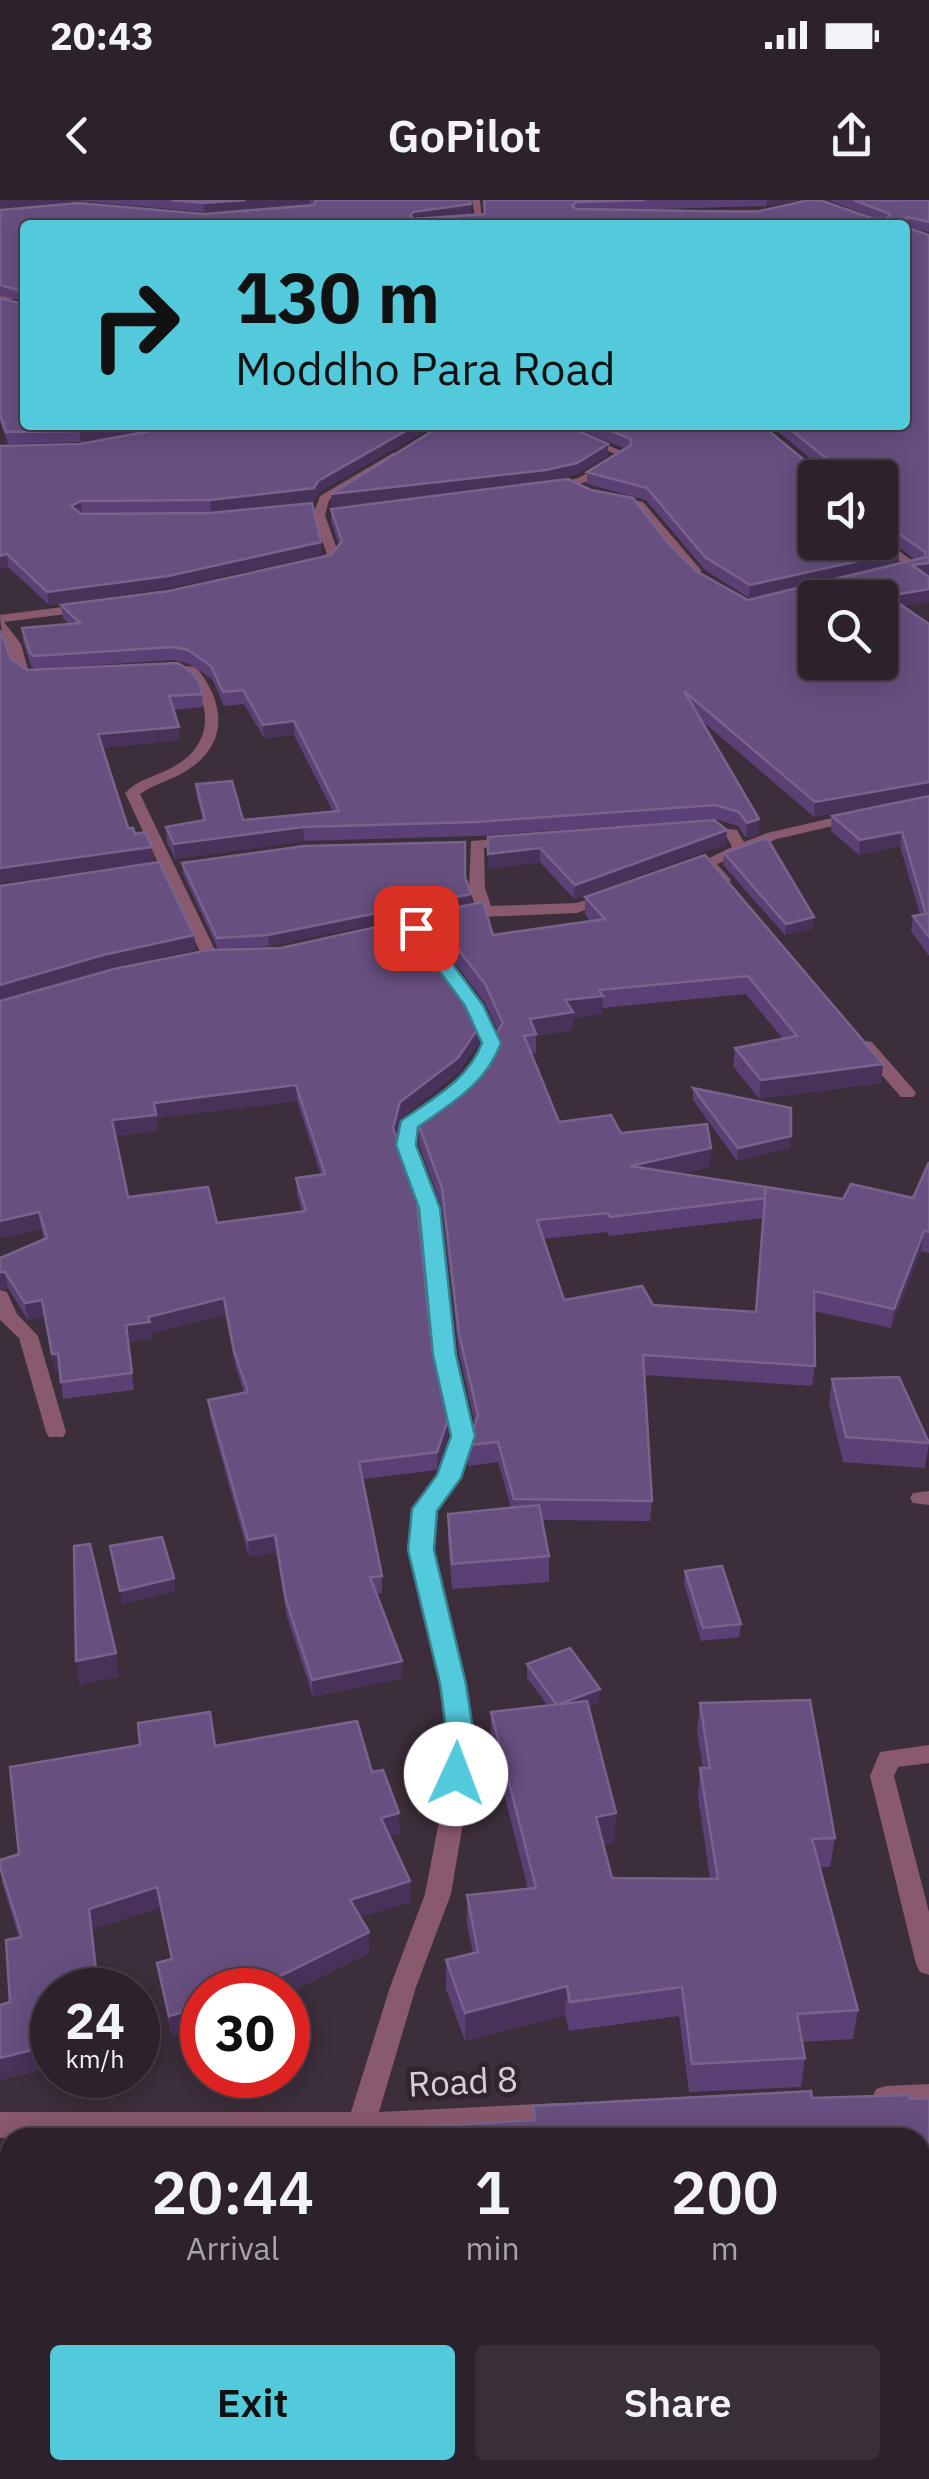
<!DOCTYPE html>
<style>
:root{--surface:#2d222c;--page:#392f38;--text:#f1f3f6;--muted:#a7a4a9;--line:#483f48;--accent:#53cadc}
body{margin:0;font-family:"IBM Plex Sans",sans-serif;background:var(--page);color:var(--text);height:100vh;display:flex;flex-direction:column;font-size:38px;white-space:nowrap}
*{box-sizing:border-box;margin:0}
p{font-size:32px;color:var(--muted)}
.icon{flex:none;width:55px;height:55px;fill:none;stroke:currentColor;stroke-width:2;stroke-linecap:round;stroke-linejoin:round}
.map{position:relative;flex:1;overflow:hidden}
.side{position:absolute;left:0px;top:1928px;width:930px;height:352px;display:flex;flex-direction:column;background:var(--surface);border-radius:30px 30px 0 0;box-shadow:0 5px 25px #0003,0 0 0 2px var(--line)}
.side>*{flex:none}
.hud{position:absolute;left:20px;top:20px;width:890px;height:210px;border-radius:10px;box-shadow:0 5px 25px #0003,0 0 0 2px var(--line);background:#53cadc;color:#111;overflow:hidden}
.controls{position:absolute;left:798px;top:260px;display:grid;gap:20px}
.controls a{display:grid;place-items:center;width:100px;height:100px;border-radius:10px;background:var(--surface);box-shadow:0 5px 25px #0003,0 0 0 2px var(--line);font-size:50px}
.speed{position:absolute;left:30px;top:1768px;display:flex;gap:20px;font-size:50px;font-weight:700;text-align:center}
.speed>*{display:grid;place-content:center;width:130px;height:130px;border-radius:50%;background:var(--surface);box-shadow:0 5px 25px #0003,0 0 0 2px var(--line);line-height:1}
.speed small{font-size:25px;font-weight:400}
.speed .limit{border:15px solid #d22;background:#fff;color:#111}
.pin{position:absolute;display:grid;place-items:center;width:85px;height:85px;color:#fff;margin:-42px;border-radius:20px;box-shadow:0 5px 15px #0006}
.me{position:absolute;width:110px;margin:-55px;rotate:2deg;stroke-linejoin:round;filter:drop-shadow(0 0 8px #0008)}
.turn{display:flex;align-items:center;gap:35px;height:210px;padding:0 50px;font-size:45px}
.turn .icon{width:130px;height:130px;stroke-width:2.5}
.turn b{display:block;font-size:70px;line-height:85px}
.eta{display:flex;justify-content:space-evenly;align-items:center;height:170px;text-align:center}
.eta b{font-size:60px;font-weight:600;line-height:70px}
.action{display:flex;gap:20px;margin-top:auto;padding:20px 50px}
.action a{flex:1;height:115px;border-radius:10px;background:var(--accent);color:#111;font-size:40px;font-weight:600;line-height:115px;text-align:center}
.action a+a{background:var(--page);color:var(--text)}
.status{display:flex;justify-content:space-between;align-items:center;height:70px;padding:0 50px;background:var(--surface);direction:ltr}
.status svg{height:28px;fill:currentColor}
header{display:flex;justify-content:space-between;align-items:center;height:130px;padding:0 50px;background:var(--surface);font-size:45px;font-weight:600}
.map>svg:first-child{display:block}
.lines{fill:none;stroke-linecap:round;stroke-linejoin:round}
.minor{fill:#89596d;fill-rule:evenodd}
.wall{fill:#5a4074;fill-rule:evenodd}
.shaded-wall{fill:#483259}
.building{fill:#674f7f;stroke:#79638d;stroke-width:2.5;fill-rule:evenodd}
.route{fill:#53cadc;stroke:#36838f;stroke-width:2.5}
.labels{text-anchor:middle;stroke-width:10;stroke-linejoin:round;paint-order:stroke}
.near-street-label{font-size:35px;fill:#d9cfd8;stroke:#322431}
</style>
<div class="status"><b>20:43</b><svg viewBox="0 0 49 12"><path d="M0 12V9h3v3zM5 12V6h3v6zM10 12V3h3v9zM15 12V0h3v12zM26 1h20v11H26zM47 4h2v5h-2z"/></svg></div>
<header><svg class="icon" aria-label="back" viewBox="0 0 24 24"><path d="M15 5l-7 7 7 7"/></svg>GoPilot<svg class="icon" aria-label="share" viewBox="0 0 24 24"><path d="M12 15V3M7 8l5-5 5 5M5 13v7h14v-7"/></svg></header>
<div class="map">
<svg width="929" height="2279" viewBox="0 0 929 2279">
<rect width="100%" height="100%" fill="#3c2e3b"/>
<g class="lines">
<g class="minor">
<path d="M472 0H480L482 21 414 25 475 17Z"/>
<path d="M671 10H764L768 12 668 14Z"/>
<path d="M25 92V98L0 100V94Z"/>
<path d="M545 225H559L629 254 620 256Z"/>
<path d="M393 253 402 255 329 300 325 315 339 355 315 368H307V362L327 354 313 315 320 296Z"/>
<path d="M610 261 614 262V266L586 282 549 291 543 288 578 278Z"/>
<path d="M614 296 643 302 701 370V376H693L635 307 610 301 608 299Z"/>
<path d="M880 338 919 365V371L897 374V368L906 366 876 343 880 342Z"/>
<path d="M86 404 92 408 90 411 4 422 21 444 28 469 49 477 42 481 17 474C10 455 0 434 0 415Z"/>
<path d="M160 464 196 467C224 501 230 542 189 569 174 580 155 583 140 594L216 752 237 759 229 764 204 759 202 756 125 593C138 579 157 576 173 567 213 546 213 505 187 474L155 471 154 468Z"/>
<path d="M858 612 863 613V619L777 639 717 664 731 680 728 683H718L701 662 732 647 726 636 698 631V625L737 630 744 642 767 633Z"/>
<path d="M515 638 522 642 520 645 484 648 485 688 491 706 576 703 608 694 616 699 577 713 458 718V712L476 708 469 688 471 641Z"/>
<path d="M416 723 422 725 482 805 499 843 488 870 482 871 473 866 483 843 466 806 408 728Z"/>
<path d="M866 841 872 842 913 889 916 893 913 897H901L860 850 858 846Z"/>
<path d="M441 894 450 899 418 927 415 945 438 1008 455 1155 474 1236 460 1277 435 1310 432 1350 465 1484 472 1536 465 1611 451 1694 416 1787 379 1912 558 1903 568 1906 572 1915 568 1924 558 1927 362 1938H0V1912H351L390 1787 425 1694 441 1611 448 1536 441 1484 410 1350 413 1309 439 1275 452 1236 435 1155 420 1008 397 945 403 921Z"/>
<path d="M0 1090 7 1092 17 1114 38 1136 66 1232 63 1237H49L46 1232 19 1138 0 1120Z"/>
<path d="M929 1291V1305L913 1303 910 1298 913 1293Z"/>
<path d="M929 1545V1563L898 1567 894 1576 929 1712V1775L920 1772 916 1764 870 1576 880 1552Z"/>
<path d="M929 1884V1908L886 1910 876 1907 872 1898 876 1889 886 1886Z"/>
</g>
</g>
<g class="wall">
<path d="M0 0H470L471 14 451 16 484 14 483 0H799L766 6 625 10 878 19 828 0H929V32L905 27 929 35V375H927L929 402 903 406 814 617 701 520 759 619 758 634 746 638 738 626 715 619 476 636 304 641 175 659 167 642 166 627 203 620 197 598 196 584 243 620 333 612 294 535 264 538 244 504 224 506 212 479 189 464 174 460 36 469 31 466 23 441 22 428 69 424 63 418 61 405 169 391 331 355 339 345 331 321V309L504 287 331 307 608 244V256L577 274 550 281 668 343 696 371 748 400 853 375 749 398 705 370 646 300 587 284V272L626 249 568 225H905L25 25V101L0 96V10L204 14 310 6 204 12 79 1 0 8ZM766 229H775L823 269H815ZM882 335 916 360 898 364 899 352 880 337Z"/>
<path d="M0 98 180 225 81 242 8 244 0 222Z"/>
<path d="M80 244 318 293 314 301 211 312 80 314 321 355 169 388 49 405 8 367 0 369V246Z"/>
<path d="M11 459 27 470 202 494 203 507 174 510 180 540 102 548 128 628 152 647 153 662 0 683Z"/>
<path d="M929 596V756L911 731 913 716 920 715 900 646 859 655 831 631 832 616Z"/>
<path d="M488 637 726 644 574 699 540 662 488 669Z"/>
<path d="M724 653 812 729 785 735 723 665Z"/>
<path d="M705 655 883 864 881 883 759 899 733 866 735 848 783 839 746 794 602 808V814L573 818 572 830 536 836V853H531L559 922 711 948 709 967 679 974 843 999 913 998 929 962V1053L921 1051 891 1128 814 1111 815 1166 812 1186 644 1175 652 1301 650 1321 542 1320 549 1356V1382L452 1389 448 1340V1314L511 1308 498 1262 468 1266V1245L475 1224 459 1154 442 1008 419 945V926L475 867 498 831 485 803 431 731 430 713 269 746 218 749 183 674 182 663 465 677 471 705 493 735 590 721 585 714V697ZM763 1018 755 1112 564 1100 543 1039 607 1032 609 1036Z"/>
<path d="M0 801 479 843 458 873 401 918 396 936 431 1139 448 1219V1236L437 1270 362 1279 382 1376V1393L376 1394 402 1478 313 1497 287 1417 276 1352 249 1357 210 1217 208 1200 244 1193 236 1168 225 1115 151 1133V1139L128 1142 134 1190 63 1199 60 1170 55 1171 44 1117 28 1120 8 1088 0 1090V1058L44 1039 41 1029 0 1038ZM297 901 321 975 296 978 297 994 302 1012 217 1023 128 997 115 936 158 931 157 918Z"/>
<path d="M693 888 790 948 737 961 693 900Z"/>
<path d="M832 1179 929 1243 925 1268 843 1262 829 1203Z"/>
<path d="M685 1371 741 1424 739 1437 701 1441 684 1384Z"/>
<path d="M527 1464 600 1489 599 1502 589 1507 616 1613 614 1642 603 1644 612 1678 710 1679 698 1597 700 1568H703L697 1532 700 1503 835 1638 830 1667H819L858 1810 853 1839 802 1842 805 1858 801 1887 689 1892 679 1816 569 1831 565 1815 465 1841 446 1789V1760L473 1754 467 1724V1695L528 1689 491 1541V1512L548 1506 527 1478Z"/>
<path d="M215 1546 372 1572 400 1634 390 1636 410 1681 411 1702 360 1717 370 1753 172 1836 160 1783 157 1763 171 1759 160 1708 92 1729 52 1790V1867L0 1880 19 1738 2 1682 0 1660 19 1654Z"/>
<path d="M812 1898H929V2279H0L10 2270H920V1938L533 1920V1906Z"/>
</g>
<g class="shaded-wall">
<path d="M0 0H79V1L0 8Z"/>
<path d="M246 0H310V5L204 12 203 3Z"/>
<path d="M767 0H799L766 6Z"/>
<path d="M471 4V14L414 21 410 16 413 12Z"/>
<path d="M112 225H180L81 242 79 231Z"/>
<path d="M416 225H436L318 293 314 301 211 312 210 300 318 281Z"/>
<path d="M608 244V256L577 274 545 282 331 307V294Z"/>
<path d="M81 301 82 313 72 319 71 306Z"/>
<path d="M321 342V355L169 388 49 405 47 392Z"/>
<path d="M899 352 898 365 749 398 750 385Z"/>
<path d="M7 354 8 367 0 369V356Z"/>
<path d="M929 363V375L910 377 912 365Z"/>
<path d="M929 389V402L886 409 888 396Z"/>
<path d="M294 521V535L264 538 263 525Z"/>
<path d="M179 527 180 540 100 548 98 534Z"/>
<path d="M929 582V596L814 617 815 602Z"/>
<path d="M759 619 758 634 746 638 747 623Z"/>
<path d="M303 627 304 641 175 659 174 644Z"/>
<path d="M727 630 726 644 574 699 575 685Z"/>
<path d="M902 632 900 646 859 655 860 640Z"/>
<path d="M152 647 153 662 0 683V668Z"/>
<path d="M540 648V662L488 669V654Z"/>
<path d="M471 694V705L269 746 268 735Z"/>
<path d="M814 717 812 729 785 735 786 724Z"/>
<path d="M194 735 196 750 105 770 0 801V785L103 755Z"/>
<path d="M603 796 602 814 573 818 572 830 536 836 530 819 565 800Z"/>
<path d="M479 827V843L458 873 401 918 393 944V928L400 902Z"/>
<path d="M883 864 881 883 759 899 761 880Z"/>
<path d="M296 885 297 901 157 918 158 931 114 936 112 920 154 903Z"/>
<path d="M791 936 790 948 737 961 738 948Z"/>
<path d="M711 948 709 967 629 985 630 966Z"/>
<path d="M39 1012 41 1029 0 1038V1021Z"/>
<path d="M924 1031 921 1051 891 1128 894 1109Z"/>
<path d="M0 1072H5L8 1088 0 1090Z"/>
<path d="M224 1098 225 1115 151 1133V1139L128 1142 126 1125 148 1117Z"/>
<path d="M42 1100 44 1117 28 1120 25 1103Z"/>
<path d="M52 1154H58L60 1170 55 1171Z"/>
<path d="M448 1219V1236L437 1270V1252Z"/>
<path d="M275 1335 276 1352 249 1357 248 1340Z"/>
<path d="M174 1378 175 1392 122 1404 120 1391Z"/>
<path d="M116 1453 119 1477 79 1485 76 1461Z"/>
<path d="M402 1461V1478L313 1497 312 1480Z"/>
<path d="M600 1489 599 1502 557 1519 558 1506Z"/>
<path d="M399 1613 400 1634 382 1638 381 1618Z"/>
<path d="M616 1613 614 1642 594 1646 596 1617Z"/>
<path d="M410 1681 411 1702 351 1720 350 1700Z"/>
<path d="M157 1687 160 1708 92 1729 99 1790H68L66 1775 89 1709Z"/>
<path d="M369 1732 370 1753 288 1794V1790H252Z"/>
<path d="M567 1786 565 1815 465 1841V1813Z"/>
<path d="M202 1807V1828L172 1836 169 1816Z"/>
<path d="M52 1845V1867L0 1880V1858Z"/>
</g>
<g class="building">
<path d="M172 0H246L203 3Z"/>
<path d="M316 0H470L471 4 413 12 410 16 414 19 485 14 484 0H645L576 2 572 6 576 9 755 12 809 0H820L874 19H887L890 14 854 0H929V22L907 17 903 25H25V92L0 85V10L78 3 204 14 314 5Z"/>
<path d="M905 27 929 35V363L912 365 929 377V389L888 396 929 424V582L815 602 684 491 759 619 747 623 739 612 716 605 476 622 303 627 174 644 166 627 205 620 196 584 232 581 243 620 339 611 294 521 263 525 243 490 223 492 211 466 188 450 173 447 34 456 30 453 22 428 80 423 61 405 169 391 331 355 342 341 331 309 568 279 591 290 633 298 668 343 696 371 748 400 926 357 925 352 884 323 880 326V278H815V342H880V336L899 352 750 385 705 357 647 288 587 272 631 245V239L597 225H763L764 227 815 269H832V263L785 225H905ZM815 398H880V462H815Z"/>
<path d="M0 98 23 104 25 103V225H112L79 231 6 232 0 215Z"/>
<path d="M183 225H416L318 281 314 288 210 300 81 301 71 306 81 314 210 313 312 303 321 342 168 376 47 392 7 354 0 356V246L80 244Z"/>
<path d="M442 225H565L608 244 577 263 546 270 331 294Z"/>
<path d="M0 430 11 459 27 470 178 463 193 473 200 484 202 494 169 496 179 527 98 534 128 628H133L135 634 145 632 152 647 0 668Z"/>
<path d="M929 596V737L913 716 926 714 902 632 860 640 832 616Z"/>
<path d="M714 620 727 630 575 685 540 648 488 654V637Z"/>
<path d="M767 638 814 717 786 724 724 653Z"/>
<path d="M465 642V677L471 694 268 735 217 738 182 663 304 646Z"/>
<path d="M705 655 883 864 761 880 735 848 797 836 748 776 599 790 603 796 565 800 573 812 530 819 536 834 524 836 559 922 611 915 621 933 707 924 711 948 630 966 765 987V996L766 987 843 999 851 984 913 998 929 962V1032L924 1031 894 1109 814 1091 815 1166 643 1155 652 1301 514 1299 498 1242 468 1245 478 1215 459 1134 442 988 419 926 421 910 475 867 503 823 485 784 430 713 483 702 493 735 605 719 585 697ZM765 998 756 1112 653 1105 642 1086 564 1100 537 1020 608 1013 610 1017Z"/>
<path d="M159 662 194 735 103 755 0 785V686Z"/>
<path d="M408 720 463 792 479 827 458 858 400 902 393 928 416 992 431 1139 448 1219 437 1252 359 1262 382 1376 370 1377 402 1461 312 1480 286 1400 275 1335 248 1340 208 1200 248 1192 234 1151 224 1098 148 1117 150 1122 126 1125 132 1173 61 1182 58 1154H52L42 1100 25 1103 5 1072H0V1058L47 1038 39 1012 0 1021V801L114 769 209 750 281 748ZM296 885 325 974 296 978 306 1011 217 1023 208 987 128 997 112 920 156 915 154 903Z"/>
<path d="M693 888 791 908V936L738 948Z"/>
<path d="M899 1177 929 1243 846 1237 832 1179Z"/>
<path d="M539 1305 549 1356 452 1364 448 1314Z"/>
<path d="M162 1337 174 1378 120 1391 110 1346Z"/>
<path d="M90 1344 116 1453 76 1461 74 1346Z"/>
<path d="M722 1366 741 1424 703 1428 685 1371Z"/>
<path d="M570 1448 600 1489 557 1505 527 1464Z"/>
<path d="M810 1500 835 1638 812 1639 858 1810 797 1814 805 1858 692 1864 682 1787 570 1802 567 1786 465 1813 446 1760 478 1752 467 1695 536 1688 491 1512 587 1501 616 1613 596 1617 612 1678 718 1679 700 1568H710L700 1503Z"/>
<path d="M210 1512 215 1546 357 1521 372 1572 383 1570 399 1613 381 1618 410 1681 350 1700 369 1732 252 1790H202V1807L169 1816 157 1763 172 1759 157 1687 89 1709 96 1770 66 1775 69 1790H52V1845L0 1858V1805L10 1802 6 1740 22 1737 0 1667V1660L19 1654 10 1567 140 1545 138 1523Z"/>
<path d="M811 1891 812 1898 910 1895V1899L929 1898V2257L920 2258V1938H405L404 1928 535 1920 533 1906Z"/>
<path d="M262 1936V1938H218Z"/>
<path d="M10 1956V2270H644L645 2274H541V2279H0V1957Z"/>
</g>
<path class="route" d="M416 722 423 724 483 805 501 843C486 884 452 903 418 927L416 945 440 1008 456 1155 475 1236 461 1278 437 1311 434 1350 466 1484 474 1536 466 1581 456 1584 447 1581 443 1574 447 1536 440 1484 408 1350 412 1309 437 1275 451 1236 433 1155 419 1008 396 945 401 921C433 898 468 880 482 843L465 806 408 728Z"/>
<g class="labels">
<g class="near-street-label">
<text transform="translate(463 1882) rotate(-3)" y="12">Road 8</text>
</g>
</g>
</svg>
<div class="controls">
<a><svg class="icon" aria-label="sound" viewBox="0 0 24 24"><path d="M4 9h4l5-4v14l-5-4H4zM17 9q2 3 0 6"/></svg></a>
<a><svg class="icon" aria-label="search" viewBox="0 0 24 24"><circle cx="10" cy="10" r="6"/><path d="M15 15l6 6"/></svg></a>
</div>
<div class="speed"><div>24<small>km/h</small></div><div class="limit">30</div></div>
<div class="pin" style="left:416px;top:728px;background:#d93025"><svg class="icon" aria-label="arrive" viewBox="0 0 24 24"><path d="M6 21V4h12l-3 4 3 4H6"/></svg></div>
<svg class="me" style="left:456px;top:1574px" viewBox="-20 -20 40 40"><circle r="19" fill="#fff"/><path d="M0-13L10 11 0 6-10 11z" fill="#53cadc"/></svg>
<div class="hud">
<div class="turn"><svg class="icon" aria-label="right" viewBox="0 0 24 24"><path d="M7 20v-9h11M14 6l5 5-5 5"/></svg><div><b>130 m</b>Moddho Para Road</div></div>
</div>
<section class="side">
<div class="eta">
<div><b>20:44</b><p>Arrival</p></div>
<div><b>1</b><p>min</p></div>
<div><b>200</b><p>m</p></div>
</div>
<div class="action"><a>Exit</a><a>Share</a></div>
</section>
</div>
